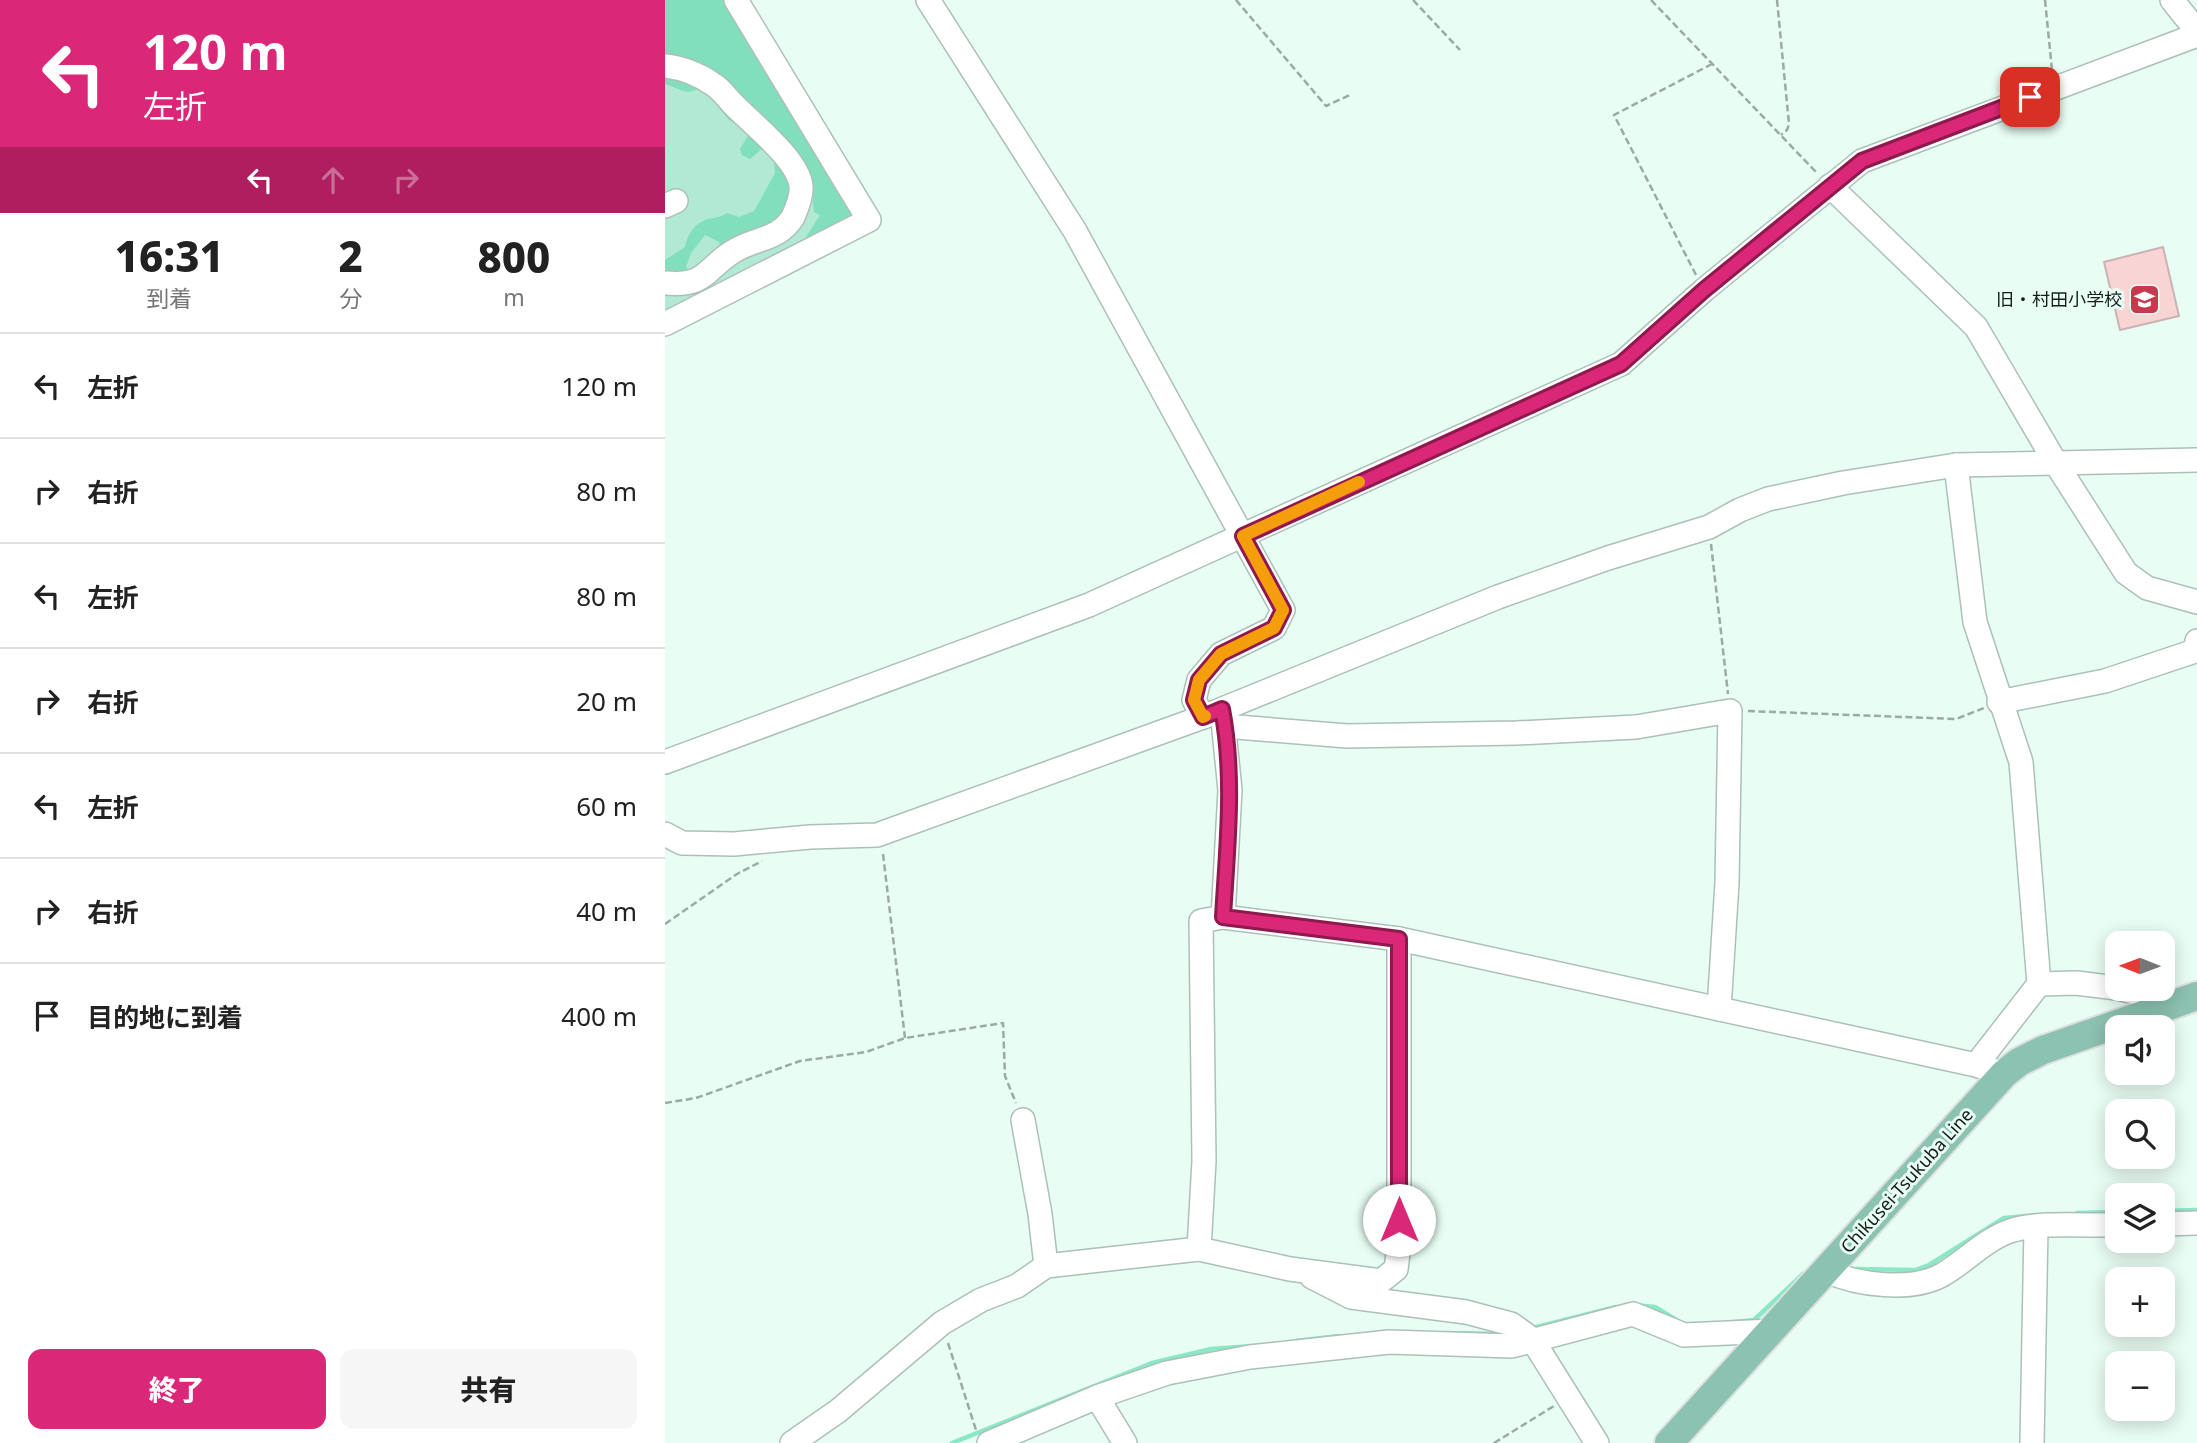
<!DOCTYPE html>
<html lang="ja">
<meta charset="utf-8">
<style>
:root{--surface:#fff;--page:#f6f6f6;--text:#222;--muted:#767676;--line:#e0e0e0;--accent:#db2777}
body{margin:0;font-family:"Noto Sans","Noto Sans JP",sans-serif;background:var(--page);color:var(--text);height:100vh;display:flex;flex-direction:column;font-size:26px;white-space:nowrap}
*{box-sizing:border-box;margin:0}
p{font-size:23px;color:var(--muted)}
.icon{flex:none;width:38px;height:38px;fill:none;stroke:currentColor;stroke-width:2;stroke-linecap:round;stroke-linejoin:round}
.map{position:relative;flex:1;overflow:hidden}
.sheet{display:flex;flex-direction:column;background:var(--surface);width:665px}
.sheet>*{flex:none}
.hud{background:#db2777;color:#fff;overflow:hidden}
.needle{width:46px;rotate:271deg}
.controls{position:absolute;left:1440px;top:931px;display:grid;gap:14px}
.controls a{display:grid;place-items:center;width:70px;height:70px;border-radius:14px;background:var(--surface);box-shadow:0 4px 18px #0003;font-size:35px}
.pin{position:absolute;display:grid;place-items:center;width:60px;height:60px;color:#fff;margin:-30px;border-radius:14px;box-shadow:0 4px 10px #0006}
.me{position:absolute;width:77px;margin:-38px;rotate:0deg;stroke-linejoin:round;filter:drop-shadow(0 0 5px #0008)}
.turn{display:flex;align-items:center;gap:24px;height:147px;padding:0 28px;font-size:32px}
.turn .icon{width:91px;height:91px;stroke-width:2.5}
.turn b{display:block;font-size:49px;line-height:60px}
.lanes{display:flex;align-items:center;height:66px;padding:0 28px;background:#0003;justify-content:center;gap:35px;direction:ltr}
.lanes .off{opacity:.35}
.eta{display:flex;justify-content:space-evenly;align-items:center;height:119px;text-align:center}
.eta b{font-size:42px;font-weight:800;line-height:49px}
.button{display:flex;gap:14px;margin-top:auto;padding:14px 28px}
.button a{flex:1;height:80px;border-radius:14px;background:var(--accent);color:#fff;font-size:28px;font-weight:800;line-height:80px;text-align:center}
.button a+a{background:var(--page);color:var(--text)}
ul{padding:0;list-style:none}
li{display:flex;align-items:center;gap:21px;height:105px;padding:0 28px;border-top:2px solid var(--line)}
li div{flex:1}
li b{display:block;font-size:26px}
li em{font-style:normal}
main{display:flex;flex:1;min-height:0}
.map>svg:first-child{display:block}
.green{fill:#b2e9d4}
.forest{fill:#82dfbe}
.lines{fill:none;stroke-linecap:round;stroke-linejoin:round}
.stream{stroke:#8be8c7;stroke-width:4.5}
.building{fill:#f8d4d4;stroke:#c9b3b3;stroke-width:2}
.minor-casing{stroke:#acc0b8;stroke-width:26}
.major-casing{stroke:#dedfdf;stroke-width:32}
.path{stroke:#9baba4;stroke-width:2.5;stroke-dasharray:7 3.5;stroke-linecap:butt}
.minor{stroke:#fff;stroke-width:23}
.major{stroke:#8cc2b1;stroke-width:28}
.route-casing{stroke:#8e194d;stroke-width:18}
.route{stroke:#db2777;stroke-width:12}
.slow{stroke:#f59e0b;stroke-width:12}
.labels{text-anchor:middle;stroke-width:6;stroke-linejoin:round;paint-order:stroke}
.poi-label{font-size:18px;fill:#151d1a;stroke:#e8fdf4;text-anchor:end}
.street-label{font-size:18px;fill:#151d1a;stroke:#e8fdf4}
</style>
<main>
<section class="sheet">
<div class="hud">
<div class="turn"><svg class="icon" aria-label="left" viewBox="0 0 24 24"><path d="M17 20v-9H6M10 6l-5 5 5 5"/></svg><div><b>120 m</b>左折</div></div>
<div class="lanes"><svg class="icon" aria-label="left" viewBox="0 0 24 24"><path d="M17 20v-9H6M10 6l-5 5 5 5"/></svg><svg class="icon off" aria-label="ahead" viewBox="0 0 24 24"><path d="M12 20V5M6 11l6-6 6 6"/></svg><svg class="icon off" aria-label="right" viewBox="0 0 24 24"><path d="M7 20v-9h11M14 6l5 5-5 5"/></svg></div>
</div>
<div class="eta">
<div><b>16:31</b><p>到着</p></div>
<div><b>2</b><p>分</p></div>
<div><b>800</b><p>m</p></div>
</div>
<ul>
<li><svg class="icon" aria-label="left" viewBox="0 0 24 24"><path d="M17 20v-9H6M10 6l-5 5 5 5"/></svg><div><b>左折</b></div><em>120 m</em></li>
<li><svg class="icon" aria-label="right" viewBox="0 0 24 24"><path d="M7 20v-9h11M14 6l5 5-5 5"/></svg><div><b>右折</b></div><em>80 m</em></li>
<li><svg class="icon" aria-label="left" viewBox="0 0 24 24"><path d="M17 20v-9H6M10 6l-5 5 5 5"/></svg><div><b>左折</b></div><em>80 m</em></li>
<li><svg class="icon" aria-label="right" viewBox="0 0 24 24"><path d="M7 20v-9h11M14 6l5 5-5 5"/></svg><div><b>右折</b></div><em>20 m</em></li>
<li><svg class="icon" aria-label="left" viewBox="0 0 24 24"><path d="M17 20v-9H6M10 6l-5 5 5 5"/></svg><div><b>左折</b></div><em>60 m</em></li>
<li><svg class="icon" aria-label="right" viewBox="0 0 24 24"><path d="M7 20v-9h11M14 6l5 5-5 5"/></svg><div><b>右折</b></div><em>40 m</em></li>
<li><svg class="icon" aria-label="arrive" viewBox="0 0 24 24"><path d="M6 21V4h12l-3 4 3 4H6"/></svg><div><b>目的地に到着</b></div><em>400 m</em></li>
</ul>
<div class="button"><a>終了</a><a>共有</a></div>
</section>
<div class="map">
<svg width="1532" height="1443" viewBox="0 0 1532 1443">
<rect width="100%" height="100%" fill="#e8fdf4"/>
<path class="green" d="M0 0 185 219 0 313Z"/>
<path class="forest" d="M0 0H61L187 208 185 219 146 239 141 237 155 215 149 212 147 193 127 214 56 249 54 242 40 235 26 253 21 267 24 270 22 285H0V260L20 247C22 236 28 225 40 220 47 217 53 219 62 213L74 217 89 211 110 173 108 151 99 147 85 159 77 155 75 149 85 132 64 120 45 97 42 84C20 97 21 91 0 84Z"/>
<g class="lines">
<g class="stream">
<path d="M1498 1211 1532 1210"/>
<path d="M1412 1213 1452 1212"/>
<path d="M1191 1269 1250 1270 1264 1265 1339 1218 1371 1215"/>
<path d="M970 1305 990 1307 1013 1321"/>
<path d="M1069 1322 1089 1320 1138 1274"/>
<path d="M864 1329 951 1307"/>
<path d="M781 1333 842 1334"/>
<path d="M631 1341 674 1336"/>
<path d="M287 1443 487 1363 546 1349 587 1346"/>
</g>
</g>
<path class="building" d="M1498 247 1514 316 1455 330 1439 262Z"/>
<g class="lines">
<defs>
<g id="minor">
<path d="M263 0 410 231 618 610 609 628 556 654 534 680 529 700 538 717"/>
<path d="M1507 0 1532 31"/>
<path d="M0 66C18 68 35 75 49 85 57 90 62 98 68 104 86 123 133 159 136 186 137 196 132 208 128 217 114 240 90 238 69 251 40 268 43 287 0 283"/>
<path d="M1165 186 1311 327 1392 465 1461 573 1482 588 1532 602"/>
<path d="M0 206 11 201"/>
<path d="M0 324 204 220 71 0"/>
<path d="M1291 465 1310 622 1356 762 1374 984 1311 1065"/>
<path d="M1334 702 1440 681 1530 651 1532 641"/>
<path d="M557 711 565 790 558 917"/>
<path d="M560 726 682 736 852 733 971 727 1065 711 1062 883 1054 1009"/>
<path d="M0 762 424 605 956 364 1039 290 1197 161 1532 35"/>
<path d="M0 834 17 843 69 844 145 837 212 835 538 717 833 597 943 558 1044 527 1075 510 1103 499 1178 483 1291 465 1532 460"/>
<path d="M1374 984 1411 983 1452 988"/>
<path d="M1456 989 1518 1003"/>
<path d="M358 1120 375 1214 381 1266"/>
<path d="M1498 1224 1532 1223"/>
<path d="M534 1249 539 1161 536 921 558 917 734 939 1311 1065 1339 1074"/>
<path d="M1162 1271C1192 1285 1246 1292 1277 1275 1300 1262 1319 1240 1345 1231 1374 1221 1421 1226 1452 1225"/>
<path d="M647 1277 686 1297 801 1312 846 1324 867 1339 932 1443"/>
<path d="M432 1397 460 1443"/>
<path d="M127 1443 173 1411 277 1323 316 1300 352 1286 381 1266 534 1249 625 1269 716 1281 731 1269 734 1246V939"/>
<path d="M324 1443 432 1397 502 1373 585 1357 724 1342 847 1346 968 1314 1019 1335 1107 1331"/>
<path d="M1367 1443 1371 1227"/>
</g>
<path id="major" d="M1004 1443 1339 1074 1354 1062 1378 1050 1532 996"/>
</defs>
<use href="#minor" class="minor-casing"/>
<use href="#major" class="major-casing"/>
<g class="path">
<path d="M571 0 661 106 687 94"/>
<path d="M748 0 795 50"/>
<path d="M986 0 1151 172"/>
<path d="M1112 0 1124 124 1122 130 1116 135"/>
<path d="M1380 0 1387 70"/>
<path d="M1031 275 949 115 1047 64"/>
<path d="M1046 544 1063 694"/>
<path d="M1083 711 1291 719 1319 708"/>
<path d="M218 854 240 1038"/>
<path d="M0 924 72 874 97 861"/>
<path d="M0 1103 31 1098 135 1061 201 1052 240 1038 338 1023 340 1076 351 1103"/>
<path d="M283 1343 311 1430"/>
<path d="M829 1443 889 1406"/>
</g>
<use href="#minor" class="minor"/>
<use href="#major" class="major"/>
</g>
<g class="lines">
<defs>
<path id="route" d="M734 1220V939L558 917C562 848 570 778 557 709L538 717 529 700 534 680 556 654 609 628 618 610 578 536 956 364 1039 290 1197 161 1365 97"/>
</defs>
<use href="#route" class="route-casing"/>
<use href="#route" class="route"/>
<path class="slow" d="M540 716 538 717 529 700 534 680 556 654 609 628 618 610 578 536 694 482"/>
</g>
<defs>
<symbol id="school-square" viewBox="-11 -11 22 22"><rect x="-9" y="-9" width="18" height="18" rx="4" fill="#c9394e" stroke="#e8fdf4"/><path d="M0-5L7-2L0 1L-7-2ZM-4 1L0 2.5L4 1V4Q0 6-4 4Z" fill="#fff"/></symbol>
</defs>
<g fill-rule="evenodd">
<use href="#school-square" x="1462" y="282" width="35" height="35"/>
</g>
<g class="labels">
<g class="poi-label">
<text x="1457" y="306">旧・村田小学校</text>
</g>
<g class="street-label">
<text transform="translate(1242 1181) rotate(-48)" y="6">Chikusei-Tsukuba Line</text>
</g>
</g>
</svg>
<div class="controls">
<a><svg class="needle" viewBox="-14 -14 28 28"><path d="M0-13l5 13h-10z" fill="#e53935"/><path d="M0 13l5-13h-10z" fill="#767676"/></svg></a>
<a><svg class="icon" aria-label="sound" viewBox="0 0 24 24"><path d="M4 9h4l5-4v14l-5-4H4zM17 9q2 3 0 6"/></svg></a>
<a><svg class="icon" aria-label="search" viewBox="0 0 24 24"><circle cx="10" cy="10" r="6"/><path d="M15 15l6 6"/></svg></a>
<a><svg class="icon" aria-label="layers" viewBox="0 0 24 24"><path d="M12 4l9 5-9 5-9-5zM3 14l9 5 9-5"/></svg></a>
<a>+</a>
<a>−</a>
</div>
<div class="pin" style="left:1365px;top:97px;background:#d93025"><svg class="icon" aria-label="arrive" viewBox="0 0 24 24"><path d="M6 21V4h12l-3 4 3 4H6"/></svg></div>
<svg class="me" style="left:734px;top:1220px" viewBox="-20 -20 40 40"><circle r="19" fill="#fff"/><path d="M0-13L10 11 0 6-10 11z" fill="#db2777"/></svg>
</div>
</main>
